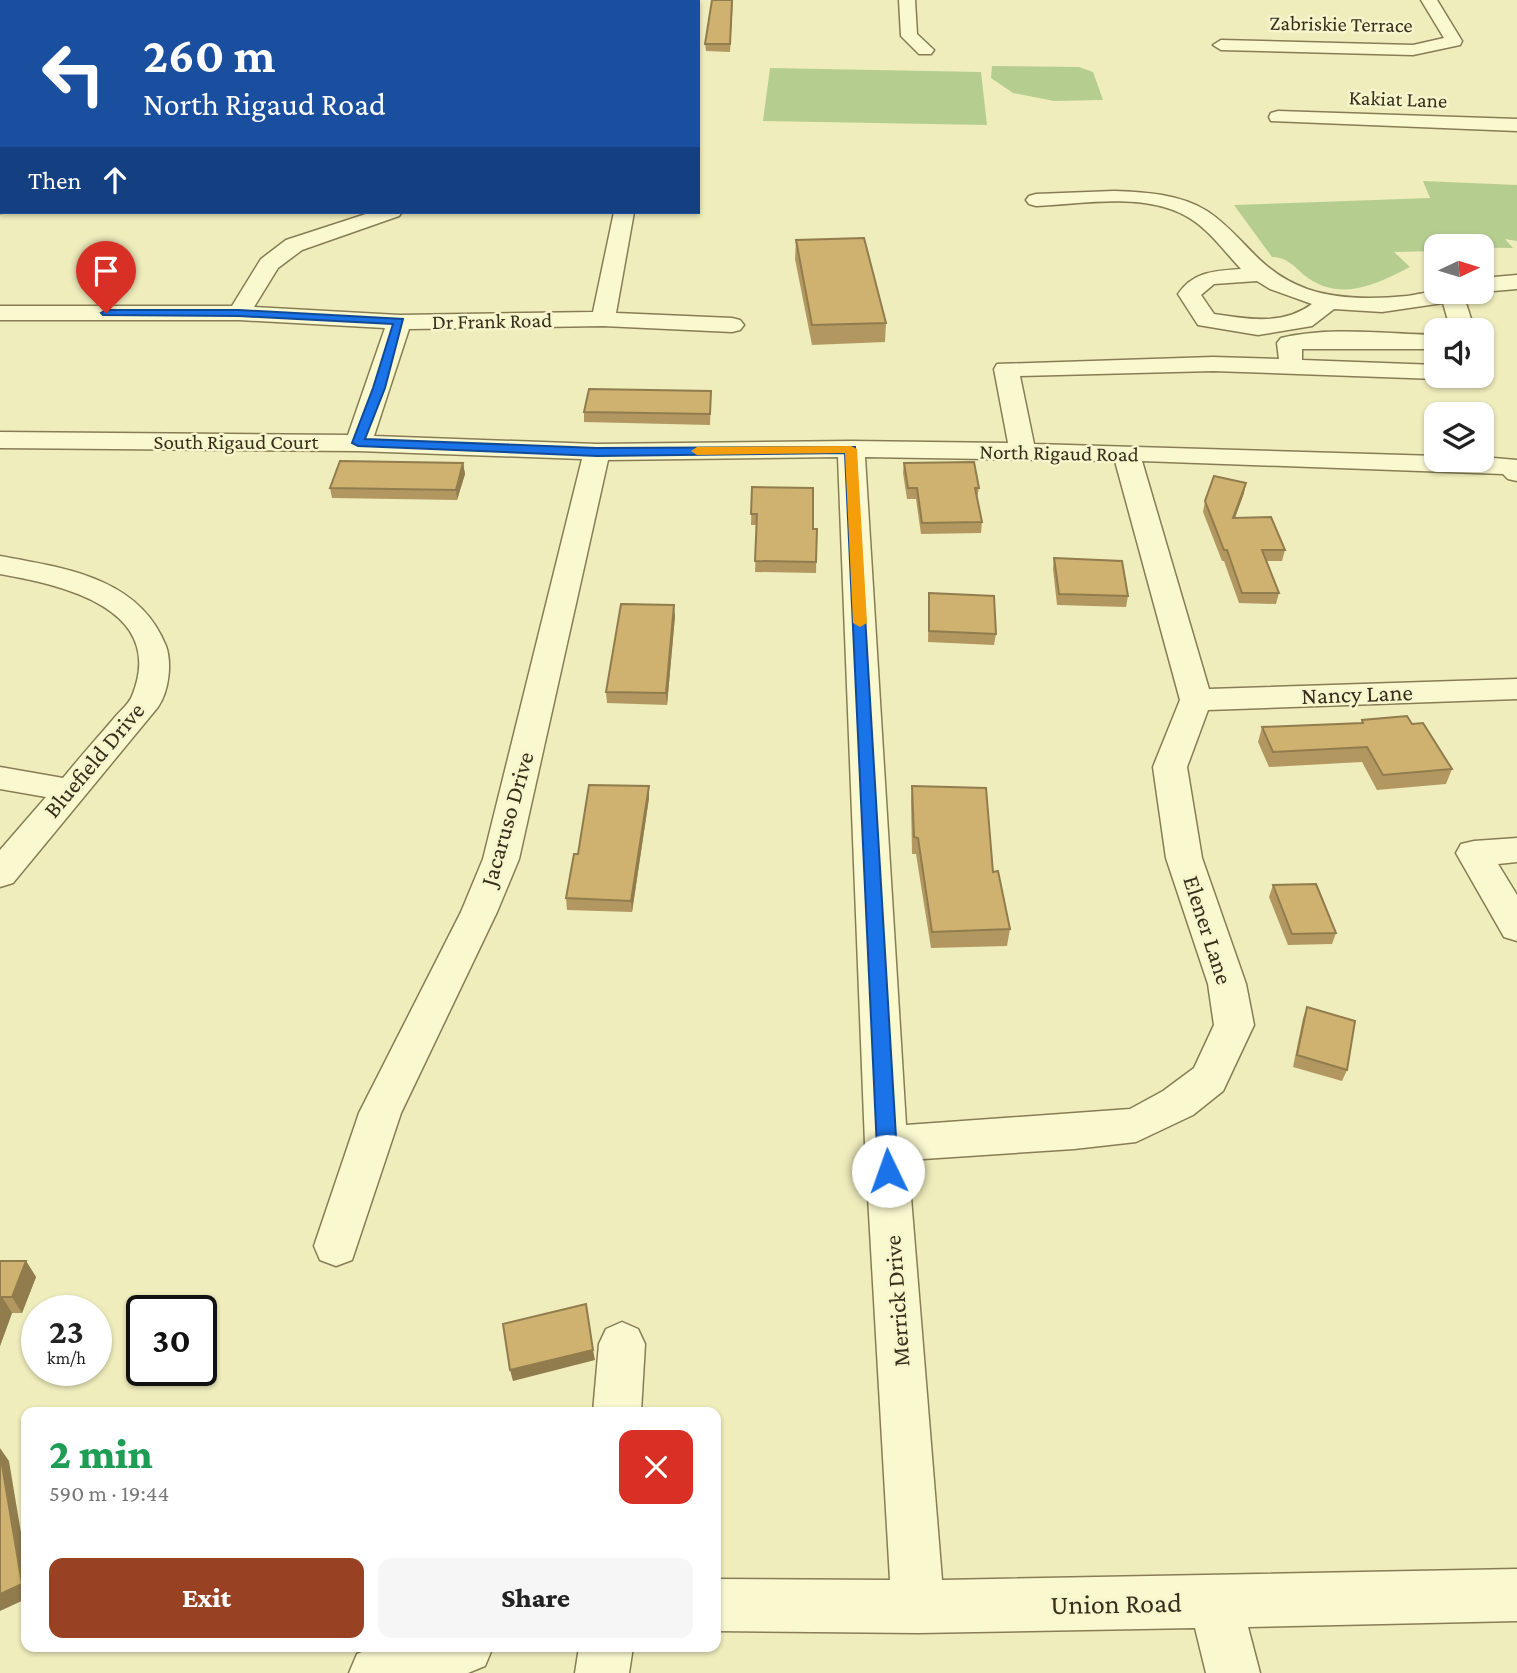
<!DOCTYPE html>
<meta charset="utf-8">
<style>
:root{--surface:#fff;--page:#f6f6f6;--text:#222;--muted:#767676;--accent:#984223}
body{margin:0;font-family:"Crimson Pro",serif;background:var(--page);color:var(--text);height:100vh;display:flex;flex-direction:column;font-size:26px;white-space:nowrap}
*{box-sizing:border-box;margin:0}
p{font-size:23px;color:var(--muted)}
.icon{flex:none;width:38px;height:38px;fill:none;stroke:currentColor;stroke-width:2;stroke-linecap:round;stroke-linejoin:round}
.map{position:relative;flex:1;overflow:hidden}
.drawer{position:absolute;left:21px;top:1407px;width:700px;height:245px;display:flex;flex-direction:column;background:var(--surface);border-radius:14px;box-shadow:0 2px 5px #0004}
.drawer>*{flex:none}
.hud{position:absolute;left:0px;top:0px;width:700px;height:214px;box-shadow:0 2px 5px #0004;background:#1a4fa0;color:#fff;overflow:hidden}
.needle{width:46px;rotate:86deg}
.fabs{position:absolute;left:1424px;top:234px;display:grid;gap:14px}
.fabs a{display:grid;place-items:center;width:70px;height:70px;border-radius:14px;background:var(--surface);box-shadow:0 2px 5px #0004;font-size:35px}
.speed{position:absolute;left:21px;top:1295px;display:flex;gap:14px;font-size:35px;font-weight:700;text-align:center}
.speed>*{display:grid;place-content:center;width:91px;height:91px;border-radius:50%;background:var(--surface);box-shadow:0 2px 5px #0004;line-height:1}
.speed small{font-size:18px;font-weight:400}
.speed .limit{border:4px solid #111;border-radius:10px;background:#fff;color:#111}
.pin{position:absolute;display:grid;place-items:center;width:60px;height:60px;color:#fff;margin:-72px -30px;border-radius:50% 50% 50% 0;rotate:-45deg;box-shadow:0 0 7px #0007}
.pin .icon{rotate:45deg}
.me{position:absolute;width:77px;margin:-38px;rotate:357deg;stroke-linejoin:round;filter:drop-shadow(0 0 5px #0008)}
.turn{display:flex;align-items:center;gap:24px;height:147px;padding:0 28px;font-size:32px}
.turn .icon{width:91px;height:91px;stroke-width:2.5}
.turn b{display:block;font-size:49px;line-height:60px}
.then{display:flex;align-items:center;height:66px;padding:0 28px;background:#0003;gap:14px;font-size:26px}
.round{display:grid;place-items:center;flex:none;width:74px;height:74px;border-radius:14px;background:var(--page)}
.head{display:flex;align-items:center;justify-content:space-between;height:119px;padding:0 28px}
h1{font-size:42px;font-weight:800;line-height:52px;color:#1e9e55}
.action{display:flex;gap:14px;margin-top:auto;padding:14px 28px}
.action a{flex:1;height:80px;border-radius:14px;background:var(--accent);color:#fff;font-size:28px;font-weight:800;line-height:80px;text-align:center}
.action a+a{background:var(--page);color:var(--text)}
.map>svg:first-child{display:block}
.green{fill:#b6cd90}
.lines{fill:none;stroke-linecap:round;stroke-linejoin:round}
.minor-casing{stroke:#877d55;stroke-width:3}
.minor{fill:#faf8cf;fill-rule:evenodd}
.wall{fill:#b29860}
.shaded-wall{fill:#917c4e}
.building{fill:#cfb170;stroke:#917c4e;stroke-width:2}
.route{fill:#1a73e8;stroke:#114b97;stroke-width:2}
.slow{fill:#f59e0b}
.labels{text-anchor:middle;stroke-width:5;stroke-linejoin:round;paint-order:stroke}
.far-street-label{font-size:21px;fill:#352f1b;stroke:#f6f5cc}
.street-label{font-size:24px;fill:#352f1b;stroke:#f6f5cc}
.near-street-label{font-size:28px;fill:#352f1b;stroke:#f6f5cc}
</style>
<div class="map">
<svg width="1517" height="1673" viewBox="0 0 1517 1673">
<rect width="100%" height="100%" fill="#efedbc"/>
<g class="green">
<path d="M992 66 1079 67 1093 72 1103 100 1054 101 1013 93 991 78Z"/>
<path d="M770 68 981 72 987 125 763 121Z"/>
<path d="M1423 181 1517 185V241L1505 239 1513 248 1437 247V251L1394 252 1410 267C1375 285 1340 303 1304 275 1294 266 1286 257 1272 257L1234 205 1430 198Z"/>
</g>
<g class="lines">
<defs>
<g id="minor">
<path d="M497 0H513L496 2Z"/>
<rect x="672" y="0" width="16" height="2"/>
<path d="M899 0H915L917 34 934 50 931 54H919L901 36Z"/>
<path d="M1421 0H1437L1462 41 1460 45 1413 55 1221 50 1213 45 1221 40 1413 45 1444 38Z"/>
<rect x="0" y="2" width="2" height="10"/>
<path d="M0 36H2L0 48Z"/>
<path d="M1278 111 1517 119V131L1271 121 1269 117 1271 113Z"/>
<path d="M2 117V129L0 130V118Z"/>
<path d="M1114 191C1145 192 1180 194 1207 211 1246 237 1256 270 1307 289 1338 300 1375 299 1407 296 1416 295 1425 292 1433 292 1442 291 1458 292 1469 292L1464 297 1475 331H1451L1443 303 1382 312 1334 309 1312 326 1258 335 1198 325 1178 294C1194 271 1215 271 1241 269 1225 252 1211 232 1191 219 1148 191 1084 204 1036 206L1029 204 1026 200 1029 196 1036 194ZM1257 281 1270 289 1312 304C1282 326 1248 319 1214 314L1201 295 1214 284Z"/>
<path d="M0 201 2 212H8L0 213Z"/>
<path d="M372 212H402L399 216 302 250 278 268 254 307 399 315 593 312 614 212H634L616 313 732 318 740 320 744 325 740 330 732 332 603 326 409 329 374 436 597 444 851 441 1008 443 994 369 997 364 1213 357 1279 359 1277 343 1281 338C1330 326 1387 334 1437 335V349H1302V360L1437 365V376H1446L1437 379 1213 371 1020 376 1034 444 1437 456V460H1482V457L1517 460V481L1508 479 1503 474 1142 461 1209 689 1517 679V699L1208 710 1187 767 1202 858 1246 984 1254 1025 1223 1091 1193 1115 1136 1142 1074 1149 908 1160 942 1580 1517 1569V1621L1248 1627 1260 1673H1206L1195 1628 918 1633 716 1631V1579L890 1580 865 1144 838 457 608 460 519 859 497 912 401 1113 352 1260 336 1266 320 1260 314 1246 359 1113 461 912 483 859 582 459 358 451 0 448V432L348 435 385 328 239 320H0V306H232L261 259 286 240ZM865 457 1115 461 1180 700 1153 767 1166 858 1208 984 1214 1025 1194 1068 1163 1091 1130 1109 906 1125Z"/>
<path d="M1517 275V289L1482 292V278Z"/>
<path d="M0 556C64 568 139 577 166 646 172 663 169 691 158 707L13 883 0 887V850L46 797 0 789V767L63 778C80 757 98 737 115 717 120 711 129 704 132 696 168 608 62 585 0 574Z"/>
<path d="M1517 838V862L1498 864 1517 895V941L1504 937 1456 853 1461 844 1474 841Z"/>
<path d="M622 1322 638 1329 645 1344 641 1412H593L599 1344 606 1329Z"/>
<path d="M374 1647H493L485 1666 468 1673H349L357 1654Z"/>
<path d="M579 1647H633L629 1673H575Z"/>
</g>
</defs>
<use href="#minor" class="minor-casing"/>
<use href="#minor" class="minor"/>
</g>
<g class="wall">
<path d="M733 0 730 52 706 51 705 44Z"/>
<path d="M796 240 886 323 885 342 812 345 795 259Z"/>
<path d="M711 391 710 425 584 422V412Z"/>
<path d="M463 463 465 474 457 500 332 498 330 488Z"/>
<path d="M904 463 979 488 977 498 982 522 981 533 921 534 916 499H907L903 473Z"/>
<path d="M752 487 813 529H817L816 573 755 572 757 525H751Z"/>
<path d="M1244 493 1235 518 1285 550 1282 561H1266L1279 593 1276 604 1239 603 1224 561H1222L1203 512 1205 501Z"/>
<path d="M1054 558 1128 596 1126 607 1057 605 1053 569Z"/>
<path d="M929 593 996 634 994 645 928 642Z"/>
<path d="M675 616 667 705 607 703 606 692Z"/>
<path d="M1362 720 1412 724 1452 769 1446 784 1377 790 1362 762 1269 767 1258 742 1262 727 1361 723Z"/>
<path d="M912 786 993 872 1010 929 1007 946 931 948 916 854H912L911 802Z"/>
<path d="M649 798 632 912 567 910 566 898 578 854Z"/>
<path d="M1273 885 1336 933 1332 944 1288 945 1269 897Z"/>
<path d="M1307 1007 1347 1070 1342 1081 1293 1067 1303 1018Z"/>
<path d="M0 1261H26L36 1277 22 1313H12L0 1346Z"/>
</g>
<g class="shaded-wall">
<path d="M463 463 465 474 457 500 456 490Z"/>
<path d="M1246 483 1244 493 1231 528 1233 518Z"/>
<path d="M674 605 675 616 667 705 666 693Z"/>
<path d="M649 786V798L632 912 631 901Z"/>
<path d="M26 1261 36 1277 22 1313 12 1297Z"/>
<path d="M2 1297 12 1313 0 1346V1302Z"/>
<path d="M593 1350 595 1360 513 1381 510 1370Z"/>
<path d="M0 1448 9 1461 26 1563V1599L0 1611Z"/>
</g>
<g class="building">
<path d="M712 0H732L730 44H705Z"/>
<path d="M864 238 886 323 812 325 796 240Z"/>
<path d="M589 389 711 391 710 414 584 412Z"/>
<path d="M340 461 463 463 456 490 330 488Z"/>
<path d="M974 462 979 488H975L982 522 922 523 917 488H908L904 463Z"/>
<path d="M1214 476 1246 483 1233 518 1271 517 1285 550H1262L1279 593H1242L1227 550H1224L1205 501Z"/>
<path d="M752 487 813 488V529H817L816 562 755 561 757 514H751Z"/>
<path d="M1054 558 1122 561 1128 596 1059 594Z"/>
<path d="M929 593 994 596 996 634 929 631Z"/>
<path d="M621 604 674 605 666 693 606 692Z"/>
<path d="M1407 716 1412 724 1423 723 1452 769 1383 775 1367 747 1273 752 1262 727 1363 723 1362 720Z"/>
<path d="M589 785 649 786 631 901 566 898 574 854H578Z"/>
<path d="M912 786 986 788 993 872 998 871 1010 929 932 932 918 838 914 837Z"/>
<path d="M1316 884 1336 933 1292 934 1273 885Z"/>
<path d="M1307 1007 1355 1021 1347 1070 1297 1055Z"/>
<path d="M0 1261H26L12 1297H2L0 1302Z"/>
<path d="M586 1304 593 1350 510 1370 503 1324Z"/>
<path d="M0 1453 22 1584 0 1594Z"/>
</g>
<path class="route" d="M106 310H239L403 319 385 388 365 439 597 448 855 447 898 1171 895 1177 888 1179 881 1177 878 1171 845 453 597 456 358 446 352 443 373 388 393 324 239 316 103 315 101 313Z"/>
<path class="slow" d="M851 446 857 449 867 623 860 627 853 623 845 453 697 455 691 451 697 447Z"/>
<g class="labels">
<g class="far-street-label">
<text transform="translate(1341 24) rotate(1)" y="7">Zabriskie Terrace</text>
<text transform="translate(1398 99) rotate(2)" y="7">Kakiat Lane</text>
<text transform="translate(492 321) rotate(-1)" y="7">Dr Frank Road</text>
<text x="236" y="449">South Rigaud Court</text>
<text transform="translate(1059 453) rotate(1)" y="7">North Rigaud Road</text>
</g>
<g class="street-label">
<text transform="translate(1357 694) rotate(-2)" y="8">Nancy Lane</text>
<text transform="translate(94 760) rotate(-50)" y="8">Bluefield Drive</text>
<text transform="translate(507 819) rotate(-74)" y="8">Jacaruso Drive</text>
<text transform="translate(1208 930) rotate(72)" y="8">Elener Lane</text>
<text transform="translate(897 1301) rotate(-94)" y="8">Merrick Drive</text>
</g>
<g class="near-street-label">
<text transform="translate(1116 1603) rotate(-1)" y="10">Union Road</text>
</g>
</g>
</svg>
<div class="fabs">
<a><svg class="needle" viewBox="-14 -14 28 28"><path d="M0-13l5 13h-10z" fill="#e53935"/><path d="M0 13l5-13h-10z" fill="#767676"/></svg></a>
<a><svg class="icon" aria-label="sound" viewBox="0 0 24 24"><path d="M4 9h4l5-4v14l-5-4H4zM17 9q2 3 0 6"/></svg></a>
<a><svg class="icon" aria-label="layers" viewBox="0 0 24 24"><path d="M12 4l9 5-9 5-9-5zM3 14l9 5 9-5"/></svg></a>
</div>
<div class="speed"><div>23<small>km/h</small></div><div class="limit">30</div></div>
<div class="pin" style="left:106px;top:313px;background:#d93025"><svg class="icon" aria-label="arrive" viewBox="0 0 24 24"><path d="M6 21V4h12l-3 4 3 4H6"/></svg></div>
<svg class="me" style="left:888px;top:1171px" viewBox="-20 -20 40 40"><circle r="19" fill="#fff"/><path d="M0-13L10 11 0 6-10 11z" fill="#1a73e8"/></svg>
<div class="hud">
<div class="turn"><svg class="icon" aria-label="left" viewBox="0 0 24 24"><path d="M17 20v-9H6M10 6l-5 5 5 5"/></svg><div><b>260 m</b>North Rigaud Road</div></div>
<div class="then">Then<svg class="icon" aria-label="ahead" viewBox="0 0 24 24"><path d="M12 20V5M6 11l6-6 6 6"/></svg></div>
</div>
<section class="drawer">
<div class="head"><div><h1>2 min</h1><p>590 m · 19:44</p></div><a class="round" style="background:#d93025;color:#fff"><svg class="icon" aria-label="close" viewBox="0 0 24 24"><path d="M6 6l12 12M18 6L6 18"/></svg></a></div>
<div class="action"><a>Exit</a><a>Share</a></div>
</section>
</div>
